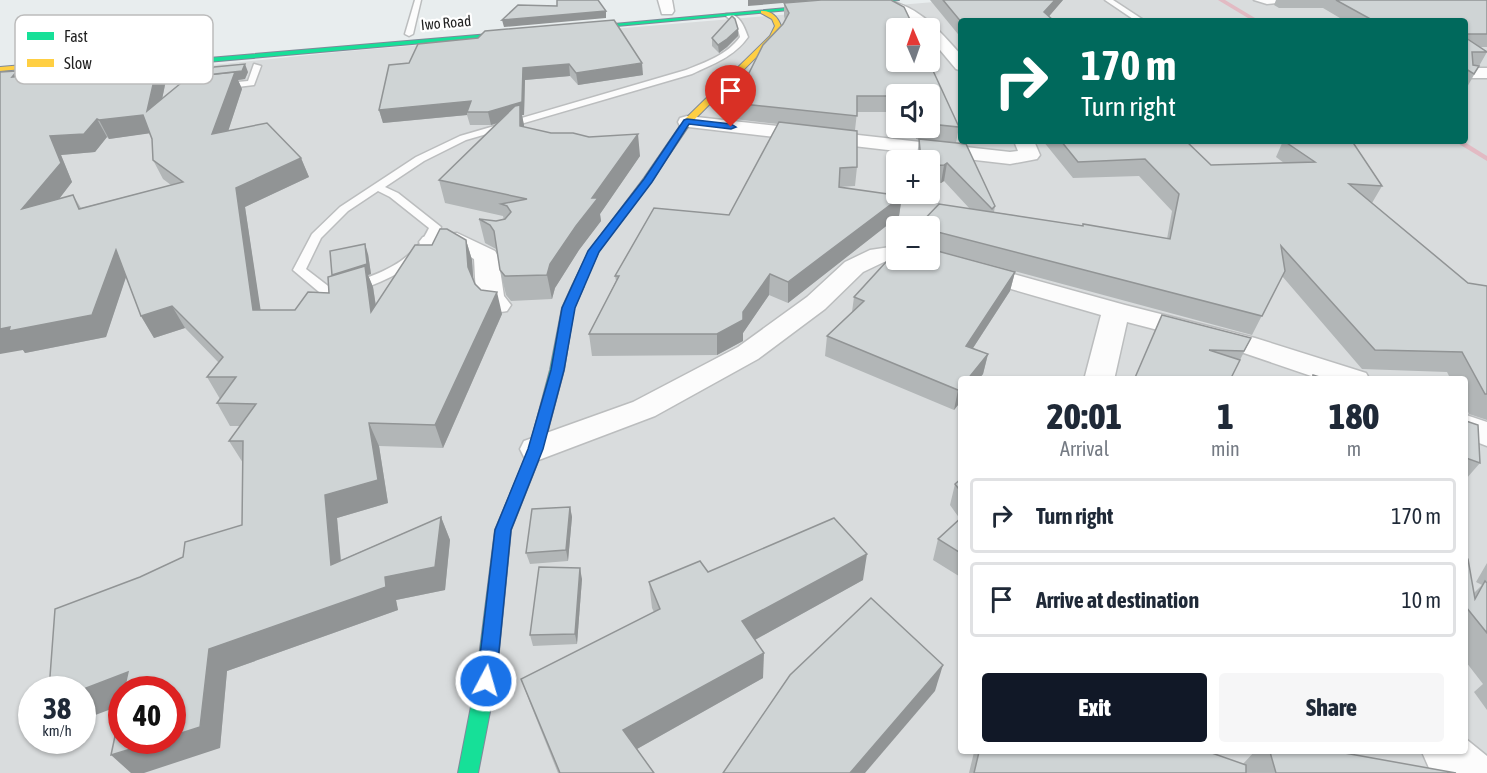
<!DOCTYPE html>
<meta charset="utf-8">
<style>
:root{--surface:#fff;--page:#f6f6f7;--text:#1f2937;--muted:#747a83;--line:#e0e1e3;--accent:#111827}
body{margin:0;font-family:"Asap Condensed",sans-serif;background:var(--page);color:var(--text);height:100vh;display:flex;flex-direction:column;font-size:22px;white-space:nowrap}
*{box-sizing:border-box;margin:0}
p{font-size:20px;color:var(--muted)}
.icon{flex:none;width:33px;height:33px;fill:none;stroke:currentColor;stroke-width:2;stroke-linecap:round;stroke-linejoin:round}
.map{position:relative;flex:1;overflow:hidden}
.details{position:absolute;left:958px;top:376px;width:510px;height:378px;display:flex;flex-direction:column;background:var(--surface);border-radius:6px;box-shadow:0 2px 4px #0004}
.details>*{flex:none}
.guide{position:absolute;left:958px;top:18px;width:510px;height:126px;border-radius:6px;box-shadow:0 2px 4px #0004;background:#00695c;color:#fff;overflow:hidden}
.needle{width:39px;rotate:358deg}
.fabs{position:absolute;left:886px;top:18px;display:grid;gap:12px}
.fabs a{display:grid;place-items:center;width:54px;height:54px;border-radius:6px;background:var(--surface);box-shadow:0 2px 4px #0004;font-size:30px}
.speed{position:absolute;left:18px;top:676px;display:flex;gap:12px;font-size:30px;font-weight:700;text-align:center}
.speed>*{display:grid;place-content:center;width:78px;height:78px;border-radius:50%;background:var(--surface);box-shadow:0 2px 4px #0004;line-height:1}
.speed small{font-size:15px;font-weight:400}
.speed .limit{border:9px solid #d22;background:#fff;color:#111}
.pin{position:absolute;display:grid;place-items:center;width:51px;height:51px;color:#fff;margin:-62px -26px;border-radius:50% 50% 50% 0;rotate:-45deg;box-shadow:0 0 6px #0007}
.pin .icon{rotate:45deg}
.me{position:absolute;width:66px;margin:-33px;rotate:6deg;stroke-linejoin:round;filter:drop-shadow(0 0 4px #0008)}
.turn{display:flex;align-items:center;gap:21px;height:126px;padding:0 24px;font-size:27px}
.turn .icon{width:78px;height:78px;stroke-width:2.5}
.turn b{display:block;font-size:42px;line-height:51px}
.eta{display:flex;justify-content:space-evenly;align-items:center;height:102px;text-align:center}
.eta b{font-size:36px;font-weight:800;line-height:42px}
.primary-button{display:flex;gap:12px;margin-top:auto;padding:12px 24px}
.primary-button a{flex:1;height:69px;border-radius:6px;background:var(--accent);color:#fff;font-size:24px;font-weight:800;line-height:69px;text-align:center}
.primary-button a+a{background:var(--page);color:var(--text)}
ul{padding:0;list-style:none}
li{display:flex;align-items:center;gap:18px;height:75px;margin:0 12px 9px;padding:0 12px;border:3px solid var(--line);border-radius:6px}
li div{flex:1}
li b{display:block;font-size:22px}
li em{font-style:normal}
.map>svg:first-child{display:block}
.residential{fill:#d9dcdd;fill-rule:evenodd}
.lines{fill:none;stroke-linecap:round;stroke-linejoin:round}
.stream{fill:#e2bac3;fill-rule:evenodd}
.lane-casing{stroke:#bbbdbe;stroke-width:3}
.street-casing{stroke:#bbbdbe;stroke-width:3}
.fast-casing{stroke:#7f8999;stroke-width:2}
.slow-casing{stroke:#7f8999;stroke-width:2}
.lane{fill:#fcfcfc;fill-rule:evenodd}
.street{fill:#fcfcfc;fill-rule:evenodd}
.fast{fill:#16e098;fill-rule:evenodd}
.slow{fill:#ffcf43;fill-rule:evenodd}
.wall{fill:#b2b6b7;fill-rule:evenodd}
.shaded-wall{fill:#919495}
.building{fill:#cfd4d5;stroke:#919495;stroke-width:1.5;fill-rule:evenodd}
.route{fill:#1a73e8;stroke:#114b97;stroke-width:1.5}
.labels{text-anchor:middle;stroke-width:4.5;stroke-linejoin:round;paint-order:stroke}
.far-street-label{font-size:15px;fill:#1f1f1f;stroke:#fff}
.key{fill:#fff;stroke:#bcbcbc;stroke-width:1.5}
.key-label{font-size:16px;fill:#1f1f1f}
</style>
<div class="map">
<svg width="1487" height="773" viewBox="0 0 1487 773">
<rect width="100%" height="100%" fill="#e8edee"/>
<path class="residential" d="M958 0H1487V773H0V87L338 52ZM962 21H1466V141H962ZM897 28H930V62H897ZM897 94H930V128H897ZM897 160H930V194H897ZM897 226H930V260H897ZM962 380H1466V752H962ZM32 690H82V741H32ZM122 690H172V741H122Z"/>
<g class="lines">
<g class="stream">
<path d="M1218 0H1225L1260 21H1253Z"/>
<path d="M1454 141H1463L1487 156V161Z"/>
</g>
<defs>
<g id="lane">
<path d="M415 0H421L413 34 409 36 405 34Z"/>
<path d="M1105 0H1113L1145 21H1136Z"/>
<path d="M1254 0H1302L1267 4Z"/>
<path d="M726 14C739 13 744 26 748 37 734 57 713 64 692 74L466 140 424 161 385 187 398 193 441 227C421 271 374 287 330 298L325 297 293 270 312 234 340 207 416 157 460 136 686 70C706 62 727 55 740 37L737 25 726 16ZM378 191 390 197 429 228C411 267 370 277 332 289L306 269 321 238 348 211Z"/>
<path d="M254 64 261 66 254 85 204 91 198 87 202 69 209 71 207 85 248 81Z"/>
</g>
<g id="street">
<path d="M658 0H672L674 11 672 14H662Z"/>
<path d="M877 0C914 0 939 30 962 56V71L956 69 930 38V28H921L878 4Z"/>
<rect x="1466" y="68" width="21" height="10"/>
<path d="M687 116 1010 152 1018 151 1014 141H1034L1040 155 1037 159 1010 164 680 126 678 122 680 118Z"/>
<path d="M457 233 495 251 498 256 504 296 511 305 507 311C472 319 476 283 474 259L453 247 431 249 423 247 419 242 423 237Z"/>
<path d="M897 246V260H900L884 262 863 272 825 309 758 359 655 416 536 461 524 457 520 449 524 441 633 402 738 347 807 297 845 262 870 250Z"/>
<path d="M930 251 1125 305 1255 338 1366 373 1370 380H1323L1235 350 1127 322 1114 380H1084L1101 315 921 263 919 260H930Z"/>
<path d="M1466 415 1487 422V446L1466 438Z"/>
<path d="M1466 739 1487 756V773H1435L1429 768 1422 752H1466Z"/>
</g>
<g id="fast">
<path d="M875 0H899L573 30 570 28Z"/>
<path d="M524 31 526 34 115 70 111 68 115 66Z"/>
<path d="M578 283 584 286 574 308 564 370 543 449 511 530 496 681 478 773H458L476 681 495 530 529 449 550 370 562 308 572 286Z"/>
</g>
<g id="slow">
<path d="M761 11C771 10 778 17 781 26L776 37 690 124 651 182 599 251 582 288H574L572 286 589 251 644 178 684 120 770 36 775 26 772 19 761 13Z"/>
<path d="M140 55V59H137L0 71V67Z"/>
</g>
</defs>
<use href="#lane" class="lane-casing"/>
<use href="#street" class="street-casing"/>
<use href="#fast" class="fast-casing"/>
<use href="#slow" class="slow-casing"/>
<use href="#lane" class="lane"/>
<use href="#street" class="street"/>
<use href="#fast" class="fast"/>
<use href="#slow" class="slow"/>
</g>
<g class="wall">
<path d="M821 0H891L904 7 914 28H897V62H929L959 127 956 143 966 144 995 206 994 212 1083 226V224L1167 239 1172 211 1139 176 1073 178 1043 141H1186L1211 165 1284 163 1276 157 1283 141H1352L1382 186 1372 203 1468 283 1487 286V420L1469 414 1466 407V380H1451L1447 372 1362 369 1282 276 1252 335 936 250 1015 272 1010 291 973 348 988 354 983 374 978 380H962V400L954 410 825 356 827 336 852 312 854 297 897 250V260H930V226H918L939 204 970 209 944 181 941 183H930V160H917V156L919 140 916 139 915 128H930V94H897V112H857L855 130 857 131V167L855 186 839 187 902 196 899 216 788 303 769 295 743 333V341L717 355 592 356 589 334 616 281 615 276 654 208 729 215 778 124 734 119V103L763 45 783 24 785 20 784 16V3Z"/>
<path d="M930 0H1063L1049 16 962 21V39Z"/>
<path d="M1276 0H1487V47H1480L1487 52 1466 89V21H1345L1323 8H1279L1274 5Z"/>
<path d="M738 36 727 47 719 53 712 46V38Z"/>
<path d="M478 38 643 75 578 85 570 76 525 80 524 115H522L524 127 640 156 600 214 601 221 579 250 555 288 552 299 511 301 506 295 500 270 497 251 496 249 485 243 479 219 496 221 504 220 503 216 445 203 439 180 498 123 491 125H470L467 115 383 123 379 110Z"/>
<path d="M158 63 166 80 162 99 197 76 248 72 245 79 238 80 242 89 228 131 301 158 309 177 245 207 260 310H295L329 293 332 276 368 254 371 274 368 275 373 287 376 306 432 245 466 240 472 260 473 281 475 284 502 314 443 448 379 446 388 503 337 518 341 560 441 517 450 540 445 590 396 600 398 610 227 671 220 748 121 705 140 577 183 557 242 525 243 463 229 441 240 426H230L217 403 220 399 207 377 219 363 185 328 154 338 141 316 126 277 106 337 25 353 23 350 17 71 20 76ZM149 133 152 139 153 160 163 179 171 185 81 208 73 195 59 199 72 182 61 155 95 152 107 137 109 139Z"/>
<path d="M1162 315 1251 338 1230 380Z"/>
<path d="M1466 421 1480 463 1466 479Z"/>
<path d="M962 478V578L933 560 938 539 960 519 950 505 955 484Z"/>
<path d="M570 507 572 517 568 561 530 564 526 553Z"/>
<path d="M1466 557 1474 593 1482 585 1476 582 1487 563V710L1474 692 1483 684 1466 662Z"/>
<path d="M708 572 863 580 755 640 763 678 637 749 654 773H558L530 703 521 679 654 612 652 608 649 582Z"/>
<path d="M582 579 577 644 533 646 530 635Z"/>
<path d="M974 752H1209L1243 764 1254 752H1270L1456 773H969Z"/>
</g>
<g class="shaded-wall">
<path d="M748 0H818L748 6Z"/>
<path d="M1055 0H1063L1045 21 1044 12Z"/>
<path d="M606 11V18L504 27 502 20Z"/>
<path d="M738 29V36L727 47 719 53 718 45Z"/>
<path d="M158 63 166 80 156 129 147 111Z"/>
<path d="M642 63 643 75 578 85 576 73Z"/>
<path d="M245 64 248 72 245 79 238 80 242 89 221 153 212 134 210 82Z"/>
<path d="M569 64 570 76 525 80 524 115H522L524 125V148L520 126V116L491 125 488 112 523 68Z"/>
<path d="M17 71 27 88 12 77Z"/>
<path d="M471 101 467 112V115L383 123 379 110Z"/>
<path d="M143 115 152 133 109 139 99 120Z"/>
<path d="M97 119 107 137 95 152 61 155 72 182 36 229 22 209 50 136Z"/>
<path d="M638 134 640 156 600 214 601 221 579 250 555 288 552 299 547 275 550 264 592 198Z"/>
<path d="M301 158 309 177 245 207 264 332 253 310 236 188Z"/>
<path d="M947 163 944 181 941 183 944 165Z"/>
<path d="M902 196 899 216 788 303V282Z"/>
<path d="M934 231 931 249H930L931 233Z"/>
<path d="M466 240 472 260 474 289 468 267Z"/>
<path d="M365 244 368 254 371 274 368 275 373 287 380 334 332 275Z"/>
<path d="M116 250 128 271 106 337 25 353 23 350 0 354V329Z"/>
<path d="M1015 272 1010 291 962 365 966 346Z"/>
<path d="M770 274 769 295 743 333V341L717 355V334L743 312Z"/>
<path d="M497 292 502 314 443 448 435 425Z"/>
<path d="M172 306 185 328 154 338 141 316Z"/>
<path d="M988 354 983 374 978 380H967Z"/>
<path d="M962 386V400L954 410 958 390Z"/>
<path d="M369 423 379 446 388 503 337 518 343 587 331 565 325 495Z"/>
<path d="M570 507 572 517 568 561 566 550Z"/>
<path d="M441 517 450 540 445 590 396 600 398 610 227 671 220 748 144 773H131L111 755 157 741H172V736L209 649 385 577Z"/>
<path d="M867 554 863 580 742 647V621Z"/>
<path d="M580 568 582 579 577 644 575 634Z"/>
<path d="M764 653 763 678 628 754 623 730Z"/>
<path d="M943 665 935 691 865 773H850Z"/>
<path d="M128 672 145 690H122V705L82 720V690H81Z"/>
</g>
<g class="building">
<path d="M557 0H598L606 11 502 20 518 5 557 6Z"/>
<path d="M821 0H891L904 7 914 28H897V62H929L959 127 930 124V94H897V96H857V116L734 103 763 45 783 24 789 13 784 3Z"/>
<path d="M943 0H1055L1044 12 1054 21H962V23Z"/>
<path d="M1336 0H1487V34H1466V21H1374Z"/>
<path d="M732 16 735 19 738 29 727 39 718 45 712 38Z"/>
<path d="M614 20 642 63 576 73 569 64 523 68 522 102 488 112H467L471 101 379 110 389 65 409 63 418 44 478 38 485 31Z"/>
<path d="M1466 38 1487 52H1472L1473 65 1479 66 1474 74 1466 69Z"/>
<path d="M158 63 147 111 192 74 197 76 235 72 212 134 267 123 301 158 236 188 253 310H295L308 292 329 293 328 277 365 266 371 312 415 245H432L440 229H447L466 240 468 267 475 284 481 290 497 292 435 425 369 423 378 480 325 495 331 565 441 517 435 567 385 577 386 587 209 649 200 727 172 736V690H124L128 672 81 690H49L55 609 140 577 183 557 185 542 242 525 243 441H229L256 404 217 403 236 377H207L223 357 172 306 141 316 116 250 92 315 9 331 10 327 0 329V72L17 71 12 77ZM143 115 152 139 153 160 183 182 79 209 73 195 22 209 61 163 50 136 84 134 97 119 99 120Z"/>
<path d="M245 64 242 71 206 75 214 67Z"/>
<path d="M520 105V126L551 133H573L589 137 638 134 592 198H598L576 226 550 264 547 275 505 276 500 270 494 231 490 225 479 219 496 221 505 219 511 212 507 206 501 204 527 199 439 180 515 106Z"/>
<path d="M779 122 857 131V167L840 168 839 187 902 196 788 282 770 274 743 312V320L717 334H589L619 276H615L654 208 729 215Z"/>
<path d="M919 139 966 144 995 206 992 209 947 163 944 165 930 166V160H921Z"/>
<path d="M1061 141H1186L1211 165 1315 162 1284 141H1352L1382 186 1349 184 1468 283 1487 286V394H1485L1462 352 1375 350 1281 246 1285 271 1262 316 934 231 931 233V239L930 240V226H918L939 204 1083 226V224L1170 239 1179 194 1145 159 1078 162Z"/>
<path d="M365 244 367 264 332 275 330 251Z"/>
<path d="M930 249 1015 272 966 346 988 354 967 380H962V386L958 390 827 336 864 301 854 297 897 250V260H930Z"/>
<path d="M1162 315 1251 338 1244 351 1209 350 1240 360 1230 380H1134Z"/>
<path d="M1313 375 1329 380H1312Z"/>
<path d="M1466 421 1478 425 1480 463 1466 458Z"/>
<path d="M962 478V493L955 484Z"/>
<path d="M570 507 566 550 526 553 532 509Z"/>
<path d="M962 517V554L938 539Z"/>
<path d="M834 518 867 554 742 621 764 653 623 730 654 773H560L521 679 660 609 649 582 700 561 708 572Z"/>
<path d="M1466 557 1468 559 1475 599 1485 581 1487 583V633L1466 607Z"/>
<path d="M539 567 580 568 575 634 530 635Z"/>
<path d="M871 598 943 665 850 773H723L790 675Z"/>
<path d="M122 703V741H157L111 755Z"/>
<path d="M979 752H1209L1246 765V773H974Z"/>
<path d="M1270 752H1339L1456 773H1276Z"/>
</g>
<path class="route" d="M687 119 731 124 736 127 731 129 689 124 652 182 599 252 575 308 564 370 543 449 511 530 496 681 493 688 486 690 480 688 477 681 495 530 528 449 551 370 562 308 588 251 644 179 684 120Z"/>
<g class="labels">
<g class="far-street-label">
<text transform="translate(446 23) rotate(-5)" y="5">Iwo Road</text>
</g>
</g>
<rect x="15" y="15" width="198" height="69" rx="9" class="key"/>
<rect x="27" y="32" width="27" height="8" fill="#16e098"/>
<rect x="27" y="59" width="27" height="8" fill="#ffcf43"/>
<g class="key-label">
<text x="64" y="42">Fast</text>
<text x="64" y="69">Slow</text>
</g>
</svg>
<div class="fabs">
<a><svg class="needle" viewBox="-14 -14 28 28"><path d="M0-13l5 13h-10z" fill="#e53935"/><path d="M0 13l5-13h-10z" fill="#747a83"/></svg></a>
<a><svg class="icon" aria-label="sound" viewBox="0 0 24 24"><path d="M4 9h4l5-4v14l-5-4H4zM17 9q2 3 0 6"/></svg></a>
<a>+</a>
<a>−</a>
</div>
<div class="speed"><div>38<small>km/h</small></div><div class="limit">40</div></div>
<div class="pin" style="left:731px;top:127px;background:#d93025"><svg class="icon" aria-label="arrive" viewBox="0 0 24 24"><path d="M6 21V4h12l-3 4 3 4H6"/></svg></div>
<svg class="me" style="left:486px;top:681px" viewBox="-20 -20 40 40"><circle r="17" fill="#1a73e8" stroke="#fff" stroke-width="3"/><path d="M0-11L8 9 0 5-8 9z" fill="#fff"/></svg>
<div class="guide">
<div class="turn"><svg class="icon" aria-label="right" viewBox="0 0 24 24"><path d="M7 20v-9h11M14 6l5 5-5 5"/></svg><div><b>170 m</b>Turn right</div></div>
</div>
<section class="details">
<div class="eta">
<div><b>20:01</b><p>Arrival</p></div>
<div><b>1</b><p>min</p></div>
<div><b>180</b><p>m</p></div>
</div>
<ul>
<li><svg class="icon" aria-label="right" viewBox="0 0 24 24"><path d="M7 20v-9h11M14 6l5 5-5 5"/></svg><div><b>Turn right</b></div><em>170 m</em></li>
<li><svg class="icon" aria-label="arrive" viewBox="0 0 24 24"><path d="M6 21V4h12l-3 4 3 4H6"/></svg><div><b>Arrive at destination</b></div><em>10 m</em></li>
</ul>
<div class="primary-button"><a>Exit</a><a>Share</a></div>
</section>
</div>
